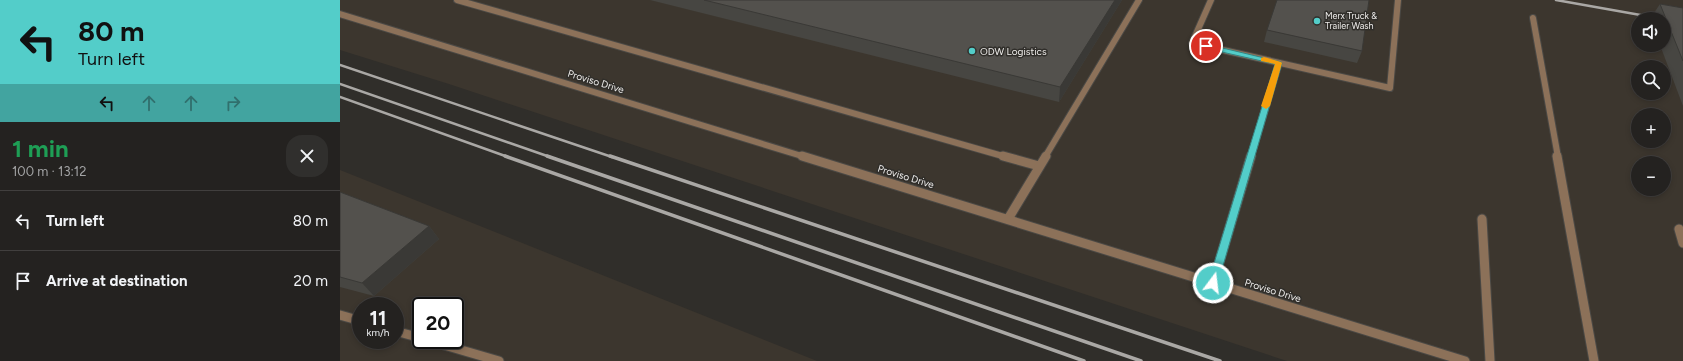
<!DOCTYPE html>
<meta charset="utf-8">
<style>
:root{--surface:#242220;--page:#302f2d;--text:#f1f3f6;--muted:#a3a4a5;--line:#413f3e}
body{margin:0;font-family:Figtree,sans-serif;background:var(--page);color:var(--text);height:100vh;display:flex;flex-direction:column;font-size:15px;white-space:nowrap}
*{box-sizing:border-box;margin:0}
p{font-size:13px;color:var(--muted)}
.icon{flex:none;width:22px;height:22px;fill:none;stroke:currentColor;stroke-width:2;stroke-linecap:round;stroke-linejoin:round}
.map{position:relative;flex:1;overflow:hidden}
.panel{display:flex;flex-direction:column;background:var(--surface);width:340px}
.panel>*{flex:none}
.top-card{background:#53cdc9;color:#111;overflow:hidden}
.buttons{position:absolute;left:1291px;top:12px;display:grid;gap:8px}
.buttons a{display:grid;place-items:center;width:40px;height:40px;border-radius:50%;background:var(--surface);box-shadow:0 2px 6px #0003,0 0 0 1px var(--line);font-size:20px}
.speed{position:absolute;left:12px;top:297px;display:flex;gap:8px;font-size:20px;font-weight:700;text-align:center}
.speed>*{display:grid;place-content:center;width:52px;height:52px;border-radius:50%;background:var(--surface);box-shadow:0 2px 6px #0003,0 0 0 1px var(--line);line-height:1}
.speed small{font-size:10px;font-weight:400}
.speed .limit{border:2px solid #111;border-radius:6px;background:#fff;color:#111}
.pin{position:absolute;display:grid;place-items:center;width:34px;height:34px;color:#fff;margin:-17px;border:2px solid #fff;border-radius:50%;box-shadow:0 1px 4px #0007}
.me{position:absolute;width:44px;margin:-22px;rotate:15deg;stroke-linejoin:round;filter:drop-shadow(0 0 3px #0008)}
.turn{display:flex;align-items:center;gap:14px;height:84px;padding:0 12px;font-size:18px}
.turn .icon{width:52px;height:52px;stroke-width:2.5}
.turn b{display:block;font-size:28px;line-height:34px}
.lanes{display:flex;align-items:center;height:38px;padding:0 12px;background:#0003;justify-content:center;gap:20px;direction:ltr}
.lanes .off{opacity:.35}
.round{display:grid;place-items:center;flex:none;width:42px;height:42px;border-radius:16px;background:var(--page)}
.summary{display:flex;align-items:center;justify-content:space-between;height:68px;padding:0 12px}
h1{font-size:24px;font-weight:700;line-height:30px;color:#1e9e55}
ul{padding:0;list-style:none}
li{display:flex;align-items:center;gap:12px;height:60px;padding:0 12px;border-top:1px solid var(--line)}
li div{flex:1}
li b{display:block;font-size:15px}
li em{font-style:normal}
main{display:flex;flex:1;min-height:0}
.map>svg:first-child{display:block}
.built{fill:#3c362e;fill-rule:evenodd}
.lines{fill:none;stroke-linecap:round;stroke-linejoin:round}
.lane-far1-casing{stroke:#4b4945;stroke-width:8}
.lane-casing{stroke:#4b4945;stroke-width:11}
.street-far1-casing{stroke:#4b4945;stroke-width:8}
.street-casing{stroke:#4b4945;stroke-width:11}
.lane-far1{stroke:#8c7159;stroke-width:6}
.lane{stroke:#8c7159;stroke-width:9}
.street-far1{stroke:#8c7159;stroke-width:6}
.street{stroke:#8c7159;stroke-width:9}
.rail-far1{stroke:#aaa8a5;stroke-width:2.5}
.rail{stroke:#aaa8a5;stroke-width:3.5}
.wall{fill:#474642}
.shaded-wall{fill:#3a3936}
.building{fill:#53514d;stroke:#3a3936}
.route{fill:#53cdc9;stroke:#368583}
.slow{fill:#f59e0b}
.poi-dot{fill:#53cdc9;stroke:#302e2a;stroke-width:1.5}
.labels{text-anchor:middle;stroke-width:3;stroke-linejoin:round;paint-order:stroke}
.far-poi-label{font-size:9px;fill:#efedeb;stroke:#302e2a;text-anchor:start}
.poi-label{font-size:10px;fill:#efedeb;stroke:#302e2a;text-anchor:start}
.street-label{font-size:10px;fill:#efedeb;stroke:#302e2a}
</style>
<main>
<section class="panel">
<div class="top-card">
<div class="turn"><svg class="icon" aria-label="left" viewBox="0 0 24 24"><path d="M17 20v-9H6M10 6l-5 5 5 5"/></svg><div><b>80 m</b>Turn left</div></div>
<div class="lanes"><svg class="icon" aria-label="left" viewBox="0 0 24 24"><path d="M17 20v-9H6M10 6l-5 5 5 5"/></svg><svg class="icon off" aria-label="ahead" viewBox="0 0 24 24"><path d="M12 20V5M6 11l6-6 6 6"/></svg><svg class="icon off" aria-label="ahead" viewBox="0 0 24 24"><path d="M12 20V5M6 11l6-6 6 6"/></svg><svg class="icon off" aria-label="right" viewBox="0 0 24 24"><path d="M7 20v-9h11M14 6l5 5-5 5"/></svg></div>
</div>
<div class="summary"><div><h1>1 min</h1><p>100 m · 13:12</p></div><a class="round"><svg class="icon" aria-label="close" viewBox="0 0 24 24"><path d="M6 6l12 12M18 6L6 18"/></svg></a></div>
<ul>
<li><svg class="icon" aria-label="left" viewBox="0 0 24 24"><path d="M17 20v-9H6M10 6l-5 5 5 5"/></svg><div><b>Turn left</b></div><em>80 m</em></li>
<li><svg class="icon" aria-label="arrive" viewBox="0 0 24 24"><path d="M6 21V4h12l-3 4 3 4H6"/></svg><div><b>Arrive at destination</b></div><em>20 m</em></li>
</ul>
</section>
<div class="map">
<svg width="1343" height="361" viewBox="0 0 1343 361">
<rect width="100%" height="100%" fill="#302e2a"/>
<g class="built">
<path d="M0 0H1343V361H947L109 84 0 50ZM1298 19H1324V45H1298ZM1298 67H1324V93H1298ZM1298 115H1324V141H1298ZM1298 163H1324V189H1298Z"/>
<path d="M0 170 477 361H0ZM21 306H55V340H21ZM81 306H115V340H81Z"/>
</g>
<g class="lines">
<defs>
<g id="lane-far1">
<path d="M117 0 666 157"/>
<path d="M871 0 852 43 1050 88 1058 0"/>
<path d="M1193 18 1218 157"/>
<path d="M705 157 799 0"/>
<path d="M911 157 939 63"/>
</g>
<g id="lane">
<path d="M663 156 699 166"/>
<path d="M1217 156 1254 361"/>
<path d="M668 219 706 156"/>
<path d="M1142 219 1150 361"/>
<path d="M1339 229 1343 243"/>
<path d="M873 283 911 156"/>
</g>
<path id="street-far1" d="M0 14 465 157"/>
<g id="street">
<path d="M462 156 1125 361"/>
<path d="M0 315 21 321"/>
<path d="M55 331 81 338"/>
<path d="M87 340 159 361"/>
</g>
</defs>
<use href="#lane-far1" class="lane-far1-casing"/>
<use href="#lane" class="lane-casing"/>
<use href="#street-far1" class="street-far1-casing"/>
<use href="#street" class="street-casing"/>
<use href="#lane-far1" class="lane-far1"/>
<use href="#lane" class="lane"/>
<use href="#street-far1" class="street-far1"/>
<use href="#street" class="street"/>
<g class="rail-far1">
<path d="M1216 0 1323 19"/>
<path d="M0 65 272 157"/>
<path d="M0 84 210 157"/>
<path d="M0 97 168 157"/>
</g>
<g class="rail">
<path d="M165 156 744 361"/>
<path d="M207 156 801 361"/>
<path d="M270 156 880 361"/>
</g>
</g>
<g class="wall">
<path d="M310 0H782L719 102Z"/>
<path d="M1320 4 1343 8V106L1320 45H1324V19H1310Z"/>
<path d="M927 30 1022 51 1017 63 924 42Z"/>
<path d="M0 192 89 226 99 239 34 296 0 287Z"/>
</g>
<g class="shaded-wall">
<path d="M775 0H782L719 102 720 87Z"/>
<path d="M89 226 99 239 34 296 22 283Z"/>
</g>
<g class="building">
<path d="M364 0H775L720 87Z"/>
<path d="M937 0H1029L1022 51 927 30Z"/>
<path d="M1320 4 1343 8V61Z"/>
<path d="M0 192 89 226 22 283 0 277Z"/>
</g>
<path class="route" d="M866 44 941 62 942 63 878 283 877 286 873 287 869 286 868 283 935 64 864 48 863 46Z"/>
<path class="slow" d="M924 57 941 62 942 63 930 106 926 109 921 106 935 64 921 61V58Z"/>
<g class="poi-dot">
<circle cx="977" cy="21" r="4"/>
<circle cx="632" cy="51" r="4"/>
</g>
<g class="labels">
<g class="far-poi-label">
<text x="985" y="19">Merx Truck &amp;<tspan x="985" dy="10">Trailer Wash</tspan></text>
</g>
<g class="poi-label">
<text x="640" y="55">ODW Logistics</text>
</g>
<g class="street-label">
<text transform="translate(256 81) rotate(17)" y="4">Proviso Drive</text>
<text transform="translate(566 176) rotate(17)" y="4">Proviso Drive</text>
<text transform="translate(933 290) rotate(17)" y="4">Proviso Drive</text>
</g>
</g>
</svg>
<div class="buttons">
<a><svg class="icon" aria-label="sound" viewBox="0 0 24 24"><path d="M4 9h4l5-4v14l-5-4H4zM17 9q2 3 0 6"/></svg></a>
<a><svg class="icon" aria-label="search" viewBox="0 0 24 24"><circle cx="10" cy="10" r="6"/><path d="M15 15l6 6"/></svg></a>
<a>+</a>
<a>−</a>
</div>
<div class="speed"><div>11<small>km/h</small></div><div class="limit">20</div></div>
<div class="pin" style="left:866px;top:46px;background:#d93025"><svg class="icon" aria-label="arrive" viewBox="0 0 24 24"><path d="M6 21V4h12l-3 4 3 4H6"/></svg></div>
<svg class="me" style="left:873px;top:283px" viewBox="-20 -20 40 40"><circle r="17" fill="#53cdc9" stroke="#fff" stroke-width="3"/><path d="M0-11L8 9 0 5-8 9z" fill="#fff"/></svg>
</div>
</main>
